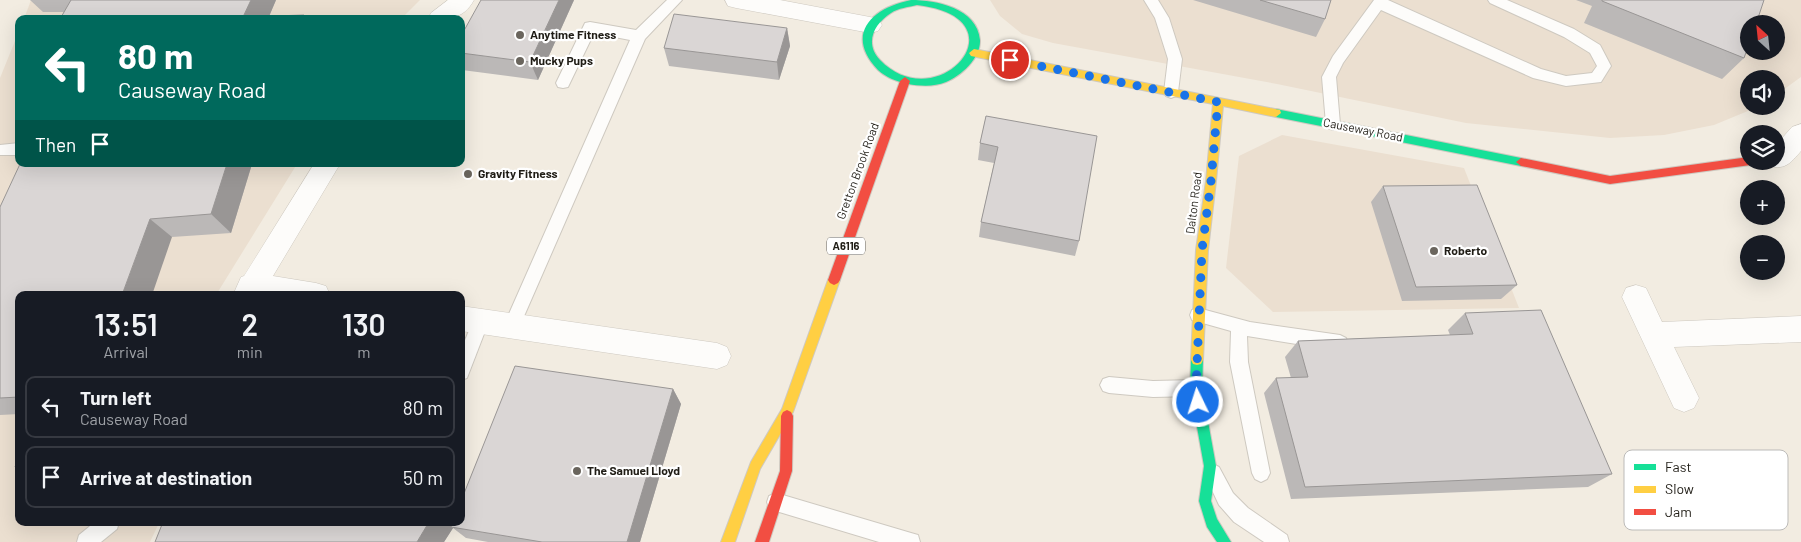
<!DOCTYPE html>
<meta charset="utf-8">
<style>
:root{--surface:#171b24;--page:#20242c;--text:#f1f3f6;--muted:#9ea1a6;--line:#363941}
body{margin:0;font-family:Barlow,sans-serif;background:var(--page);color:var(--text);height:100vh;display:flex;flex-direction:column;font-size:19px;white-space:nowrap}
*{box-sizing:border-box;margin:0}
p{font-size:16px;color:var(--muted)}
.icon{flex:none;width:28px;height:28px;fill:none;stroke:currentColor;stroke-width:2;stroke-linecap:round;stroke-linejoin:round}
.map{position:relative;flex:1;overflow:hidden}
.panel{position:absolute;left:15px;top:291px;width:450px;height:235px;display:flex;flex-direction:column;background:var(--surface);border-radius:10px;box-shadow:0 5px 20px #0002}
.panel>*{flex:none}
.banner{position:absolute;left:15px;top:15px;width:450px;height:152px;border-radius:10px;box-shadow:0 5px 20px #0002;background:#00695c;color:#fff;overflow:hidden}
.needle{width:32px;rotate:333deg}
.tools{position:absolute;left:1740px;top:15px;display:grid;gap:10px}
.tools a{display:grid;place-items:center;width:45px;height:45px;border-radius:50%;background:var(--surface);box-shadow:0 5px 20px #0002;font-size:25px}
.pin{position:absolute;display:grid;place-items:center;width:42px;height:42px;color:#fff;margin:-21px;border:2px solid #fff;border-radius:50%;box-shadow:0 1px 5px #0007}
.me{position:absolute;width:55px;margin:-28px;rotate:356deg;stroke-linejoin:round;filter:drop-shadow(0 0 4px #0008)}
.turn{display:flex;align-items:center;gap:18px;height:105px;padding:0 20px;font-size:22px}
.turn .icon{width:65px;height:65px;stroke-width:2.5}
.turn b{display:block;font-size:35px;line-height:42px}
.then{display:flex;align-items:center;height:48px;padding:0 20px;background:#0003;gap:10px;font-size:19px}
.eta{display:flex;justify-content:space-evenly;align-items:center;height:85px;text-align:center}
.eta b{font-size:30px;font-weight:600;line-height:35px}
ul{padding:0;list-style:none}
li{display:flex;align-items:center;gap:15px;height:62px;margin:0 10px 8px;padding:0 10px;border:2px solid var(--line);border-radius:10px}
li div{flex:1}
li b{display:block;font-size:19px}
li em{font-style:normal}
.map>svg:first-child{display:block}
.industrial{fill:#ebdfd0;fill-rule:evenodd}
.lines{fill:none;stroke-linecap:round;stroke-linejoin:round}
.lane-casing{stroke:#cec9c0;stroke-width:2}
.street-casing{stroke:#cec9c0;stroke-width:1}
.fast-casing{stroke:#cec9c0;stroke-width:2}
.slow-casing{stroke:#cec9c0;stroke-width:2}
.jam-casing{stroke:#cec9c0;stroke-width:2}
.lane{fill:#fdfcfa;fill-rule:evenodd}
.street{fill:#fdfcfa;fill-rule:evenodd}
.fast{fill:#16e098;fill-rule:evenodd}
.slow{fill:#ffcf43;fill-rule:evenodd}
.jam{fill:#f24e42;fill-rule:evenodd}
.wall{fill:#bbb8b7}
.shaded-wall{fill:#999695}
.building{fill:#dad6d5;stroke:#999695}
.route{stroke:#1a73e8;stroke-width:9;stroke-dasharray:0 16.2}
.poi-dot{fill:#6a655d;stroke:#fff;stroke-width:2}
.labels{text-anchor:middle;stroke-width:4.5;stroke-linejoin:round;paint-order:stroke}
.shield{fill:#fff;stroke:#63615c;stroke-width:1}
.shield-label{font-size:11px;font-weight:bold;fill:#201d16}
.poi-label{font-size:12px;font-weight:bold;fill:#201d16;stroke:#fff;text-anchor:start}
.street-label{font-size:12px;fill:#201d16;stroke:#fff}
.key{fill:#fff;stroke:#bcbbb9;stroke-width:1}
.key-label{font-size:14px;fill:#201d16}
</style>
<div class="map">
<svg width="1801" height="542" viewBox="0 0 1801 542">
<rect width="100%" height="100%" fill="#f2ece1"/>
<g class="industrial">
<path d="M31 0H420L401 19H24Z"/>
<path d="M990 0H1801V77L1776 95V79H1749V106H1760L1714 125 1664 135 1610 138 1466 123 1277 84 1053 43 1022 34 1000 16ZM1749 24H1776V51H1749Z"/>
<path d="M19 31V164H297L216 295H19V522L159 523 150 542H0V78Z"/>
<path d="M1282 135 1464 168 1519 308 1273 312 1226 268 1239 156Z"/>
</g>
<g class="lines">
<defs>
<g id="lane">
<path d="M667 0H682L645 39 518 330 512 332 506 330 504 325 630 40 594 33 568 87 563 88 558 87 556 83 585 23 590 22 636 30Z"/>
<path d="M1144 0H1158L1169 18 1182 59 1178 92 1176 96 1171 98 1166 96 1164 92 1168 59 1155 18Z"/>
<path d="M1374 0H1388L1541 69 1566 76 1592 73 1597 66 1590 53 1564 37 1490 3 1488 0H1507L1574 29 1600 45 1611 66 1601 82 1566 86 1533 78 1381 10 1343 63 1336 77 1340 124 1338 128 1333 130 1328 128 1326 124 1322 77 1333 56Z"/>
<path d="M19 143V155H0V145Z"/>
<path d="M1198 308 1250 322 1340 335 1346 338 1348 343 1346 348 1340 351 1247 336 1248 362 1270 473 1267 479 1261 482 1255 479 1252 473 1230 362 1231 331 1192 320 1190 315 1192 310Z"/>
<path d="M481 314 487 316 489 321 467 378 461 380V350L475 316Z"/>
<path d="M1109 377 1153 381 1196 380 1202 382 1205 388 1202 394 1196 396 1153 397 1109 393 1103 391 1100 385 1103 379Z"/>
<path d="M1213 464 1219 467 1233 493 1248 508 1287 535 1289 542H1264L1234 522 1219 505 1204 473 1207 467Z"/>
<path d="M776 493 911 533 918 535 920 542H879L776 511 769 508 767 502 769 496Z"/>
<path d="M95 522H119L117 529 101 542H77L79 535Z"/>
</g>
<g id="street">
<path d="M448 0H474C463 20 448 19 428 19L431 13Z"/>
<path d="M725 0H780L870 17 878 19 882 25 878 31 870 33 736 8 728 6Z"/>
<path d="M1801 124V151C1790 164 1784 171 1767 165L1765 161H1776V145L1792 127Z"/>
<path d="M314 164H340L273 276 316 283 326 286 330 295H233L241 277 244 276Z"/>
<path d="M1636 285 1646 288 1662 322 1801 316V342L1674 347 1699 398 1694 408 1684 412 1674 408 1622 297 1626 288Z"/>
<path d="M461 306 717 343 727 347 731 356 727 365 717 369 461 331Z"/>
</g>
<g id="fast">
<path d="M911 0C936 0 977 8 980 40 981 58 961 76 946 82 934 87 920 86 908 84 898 82 885 77 878 70 844 34 872 8 911 0ZM917 5C1027 18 938 120 880 60 864 43 874 24 891 13 898 8 909 7 917 5Z"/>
<path d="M1276 109 1521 158 1526 162 1521 166 1276 117 1271 113Z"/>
<path d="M1197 355 1201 356 1203 360 1202 388 1216 466 1211 501 1217 519 1231 542H1217L1207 527 1199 501 1204 466 1190 388 1191 360 1193 356Z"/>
</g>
<g id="slow">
<path d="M974 49 1280 110 1281 113 1276 117 1223 106 1216 181 1208 250 1203 360 1201 364 1197 365 1193 364 1191 360 1196 250 1206 181 1213 104 971 56 969 53Z"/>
<path d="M834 275 838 277 840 280 793 412 760 469 735 542H721L751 462 782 409 828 280 830 277Z"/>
</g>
<g id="jam">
<path d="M905 77 910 81 840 280 838 283 834 285 830 283 828 280 900 81Z"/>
<path d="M1749 157V161H1759L1758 164 1610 184 1521 166 1516 162 1521 158 1610 176Z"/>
<path d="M787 410 791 412 793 416 792 471 769 542H755L780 471 781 416 783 412Z"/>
</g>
</defs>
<use href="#lane" class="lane-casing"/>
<use href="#street" class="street-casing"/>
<use href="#fast" class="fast-casing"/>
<use href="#slow" class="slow-casing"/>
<use href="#jam" class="jam-casing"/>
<use href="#lane" class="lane"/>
<use href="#street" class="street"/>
<use href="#fast" class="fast"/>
<use href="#slow" class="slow"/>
<use href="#jam" class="jam"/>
</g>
<g class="wall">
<path d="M30 0H276L269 16 304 15 306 19H60L64 12H43Z"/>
<path d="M574 0 538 80 462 70 461 69V36Z"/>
<path d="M1193 0H1331L1325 19 1316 37Z"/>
<path d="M1576 0H1764L1744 58 1722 79 1584 23 1592 6Z"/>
<path d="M787 28 790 46 779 80 669 66 664 48Z"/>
<path d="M986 116 1079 241 1075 256 979 237 981 222 994 163 978 160 980 143Z"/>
<path d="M252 164 231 233 172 237 19 295V414L0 415V207Z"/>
<path d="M1383 186 1517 285 1501 299 1402 301 1371 202Z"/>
<path d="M1465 313 1612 474 1588 487 1291 499 1264 393 1276 378H1291L1285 357 1298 341 1450 335 1448 330Z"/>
<path d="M673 389 681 404 640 542H488L466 538 453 528 444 542H155L461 522Z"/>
</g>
<g class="shaded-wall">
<path d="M251 0H276L268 19 243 17Z"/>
<path d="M559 0H574L538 80 530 62Z"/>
<path d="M787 28 790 46 779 80 777 62Z"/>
<path d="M227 164H252L231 233 211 214Z"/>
<path d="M150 219 172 237 152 295H122Z"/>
<path d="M673 389 681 404 640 542H627Z"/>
<path d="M429 522H456L451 527 453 528 444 542H417Z"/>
</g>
<g class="building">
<path d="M71 0H251L243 17 304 15 302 19H60Z"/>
<path d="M481 0H559L530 62 461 53V36Z"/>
<path d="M1260 0H1331L1325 19Z"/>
<path d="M1602 0H1764L1756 24H1749V44L1744 58 1602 1Z"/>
<path d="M674 14 787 28 777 62 664 48Z"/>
<path d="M986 116 1097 136 1079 241 981 222 998 147 980 143Z"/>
<path d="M20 164H227L211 214 150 219 122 295H19V397L0 398V207Z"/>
<path d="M1477 185 1517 285 1416 287 1383 186Z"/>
<path d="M1541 310 1612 474 1305 487 1276 378 1308 377 1298 341 1473 334 1465 313Z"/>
<path d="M515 366 673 389 627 542H542L451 527 453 522H461V501Z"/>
<path d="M19 457V467H15Z"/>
<path d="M163 522H429L417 542H155Z"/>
</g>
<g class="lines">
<path class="route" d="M1010 60 1218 102 1211 181 1202 250 1196 388 1198 402"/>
</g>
<g class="poi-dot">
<circle cx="520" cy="35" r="5"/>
<circle cx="520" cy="61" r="5"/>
<circle cx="468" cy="174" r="5"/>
<circle cx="1434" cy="251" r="5"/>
<circle cx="577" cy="471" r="5"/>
</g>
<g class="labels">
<rect class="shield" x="827" y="237.5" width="38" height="17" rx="4"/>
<g class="shield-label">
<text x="846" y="250">A6116</text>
</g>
<g class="poi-label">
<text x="530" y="39">Anytime Fitness</text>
<text x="530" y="65">Mucky Pups</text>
<text x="478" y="178">Gravity Fitness</text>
<text x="1444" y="255">Roberto</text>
<text x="587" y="475">The Samuel Lloyd</text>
</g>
<g class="street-label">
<text transform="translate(1363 130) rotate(11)" y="4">Causeway Road</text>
<text transform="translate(858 171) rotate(-70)" y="4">Gretton Brook Road</text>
<text transform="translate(1194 203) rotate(-83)" y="4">Dalton Road</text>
</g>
</g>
<rect x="1624" y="450" width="164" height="80" rx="8" class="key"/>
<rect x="1634" y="464" width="22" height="6" fill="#16e098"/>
<rect x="1634" y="486" width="22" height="7" fill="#ffcf43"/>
<rect x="1634" y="509" width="22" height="6" fill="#f24e42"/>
<g class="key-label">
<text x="1665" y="472">Fast</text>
<text x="1665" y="494">Slow</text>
<text x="1665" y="517">Jam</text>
</g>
</svg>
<div class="tools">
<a><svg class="needle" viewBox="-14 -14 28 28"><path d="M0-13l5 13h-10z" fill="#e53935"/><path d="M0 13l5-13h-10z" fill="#9ea1a6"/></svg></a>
<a><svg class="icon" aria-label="sound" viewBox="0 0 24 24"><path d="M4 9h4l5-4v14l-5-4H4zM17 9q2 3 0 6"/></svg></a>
<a><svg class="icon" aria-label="layers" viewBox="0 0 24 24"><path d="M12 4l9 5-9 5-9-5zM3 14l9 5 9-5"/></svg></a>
<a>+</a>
<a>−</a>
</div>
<div class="pin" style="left:1010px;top:60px;background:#d93025"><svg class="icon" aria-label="arrive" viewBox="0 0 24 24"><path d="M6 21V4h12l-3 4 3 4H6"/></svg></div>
<svg class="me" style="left:1198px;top:402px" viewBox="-20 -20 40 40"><circle r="17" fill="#1a73e8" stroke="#fff" stroke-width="3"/><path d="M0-11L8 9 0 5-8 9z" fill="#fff"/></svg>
<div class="banner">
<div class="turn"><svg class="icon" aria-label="left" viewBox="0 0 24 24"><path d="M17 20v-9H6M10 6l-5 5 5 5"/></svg><div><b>80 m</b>Causeway Road</div></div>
<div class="then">Then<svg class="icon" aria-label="arrive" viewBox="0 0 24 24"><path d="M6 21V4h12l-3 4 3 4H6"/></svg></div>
</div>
<section class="panel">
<div class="eta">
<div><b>13:51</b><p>Arrival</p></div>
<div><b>2</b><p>min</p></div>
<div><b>130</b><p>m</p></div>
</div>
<ul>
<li><svg class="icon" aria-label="left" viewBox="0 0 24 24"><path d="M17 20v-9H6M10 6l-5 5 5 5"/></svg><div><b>Turn left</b><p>Causeway Road</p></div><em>80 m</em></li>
<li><svg class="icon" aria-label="arrive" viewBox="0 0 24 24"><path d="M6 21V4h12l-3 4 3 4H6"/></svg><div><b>Arrive at destination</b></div><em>50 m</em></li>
</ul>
</section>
</div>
